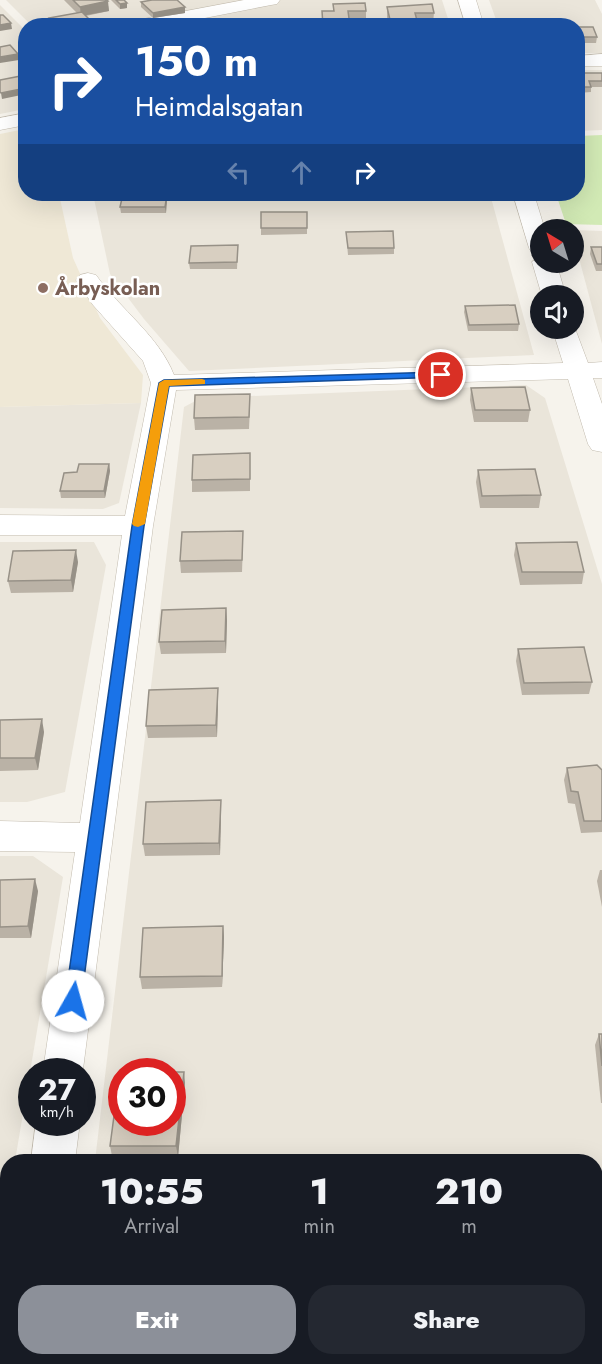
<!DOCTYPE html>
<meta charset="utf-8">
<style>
:root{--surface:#171b24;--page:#242831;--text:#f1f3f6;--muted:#9ea1a6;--accent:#8c9099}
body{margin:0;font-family:Jost,sans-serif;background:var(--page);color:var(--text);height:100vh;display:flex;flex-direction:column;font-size:22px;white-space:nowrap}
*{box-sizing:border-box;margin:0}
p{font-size:20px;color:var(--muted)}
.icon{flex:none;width:33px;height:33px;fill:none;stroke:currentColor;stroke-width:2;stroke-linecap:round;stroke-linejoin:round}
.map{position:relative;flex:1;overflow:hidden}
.panel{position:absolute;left:0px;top:1154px;width:603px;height:212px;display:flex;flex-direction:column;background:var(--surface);border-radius:24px 24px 0 0;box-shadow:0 6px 24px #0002}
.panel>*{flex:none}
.hud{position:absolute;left:18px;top:18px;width:567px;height:183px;border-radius:24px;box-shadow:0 6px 24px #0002;background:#1a4fa0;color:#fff;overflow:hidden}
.needle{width:39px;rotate:322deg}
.fabs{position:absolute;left:530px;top:219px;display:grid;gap:12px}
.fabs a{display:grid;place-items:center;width:54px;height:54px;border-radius:50%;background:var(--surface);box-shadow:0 6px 24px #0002;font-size:30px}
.speed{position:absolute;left:18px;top:1058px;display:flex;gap:12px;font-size:30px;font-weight:700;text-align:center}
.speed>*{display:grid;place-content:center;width:78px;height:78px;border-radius:50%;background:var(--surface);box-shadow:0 6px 24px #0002;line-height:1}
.speed small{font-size:15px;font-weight:400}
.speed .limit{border:9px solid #d22;background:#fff;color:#111}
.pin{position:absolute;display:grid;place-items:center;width:51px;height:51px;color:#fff;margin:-26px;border:3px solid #fff;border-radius:50%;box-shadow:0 2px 6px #0007}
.me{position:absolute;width:66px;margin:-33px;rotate:7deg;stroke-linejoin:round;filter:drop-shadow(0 0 4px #0008)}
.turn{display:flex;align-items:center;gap:21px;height:126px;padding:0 18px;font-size:27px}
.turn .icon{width:78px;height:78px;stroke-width:2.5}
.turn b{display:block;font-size:42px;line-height:51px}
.lanes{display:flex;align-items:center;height:57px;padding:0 18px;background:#0003;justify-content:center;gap:30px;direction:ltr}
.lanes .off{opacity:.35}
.eta{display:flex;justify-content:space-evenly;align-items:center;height:102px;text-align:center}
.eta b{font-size:36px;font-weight:800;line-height:42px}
.button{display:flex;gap:12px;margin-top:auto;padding:12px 18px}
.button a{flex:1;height:69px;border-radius:24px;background:var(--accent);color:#fff;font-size:24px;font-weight:800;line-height:69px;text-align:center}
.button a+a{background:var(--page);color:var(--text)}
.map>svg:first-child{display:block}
.residential{fill:#eae5da;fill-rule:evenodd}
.education{fill:#efe8d6}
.green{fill:#d2eab5}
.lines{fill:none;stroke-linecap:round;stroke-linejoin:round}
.minor-casing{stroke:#c2bbae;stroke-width:1}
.minor{fill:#fff;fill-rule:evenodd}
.wall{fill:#bab2a6}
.shaded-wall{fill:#979187}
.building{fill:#d8cfc1;stroke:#979187;stroke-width:1.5}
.route{fill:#1a73e8;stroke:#114b97;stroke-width:1.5}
.slow{fill:#f59e0b}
.education-dot{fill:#8d6e63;stroke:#fff;stroke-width:2}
.labels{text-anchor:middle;stroke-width:5;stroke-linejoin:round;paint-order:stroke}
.far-education-label{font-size:20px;font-weight:bold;fill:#785e54;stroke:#fff;text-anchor:start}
</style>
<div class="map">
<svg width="602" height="1364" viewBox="0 0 602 1364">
<rect width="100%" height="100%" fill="#f6f3ec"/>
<g class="residential">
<path d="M6 0H442L450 25H31Z"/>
<path d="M489 0H595L602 14V53H578V26L498 25Z"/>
<path d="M0 5 26 31 25 109 0 114Z"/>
<path d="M578 70H602V130L578 131Z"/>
<path d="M93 194H490L534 355 189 371 144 319 110 274Z"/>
<path d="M573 230 602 231V344L573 236Z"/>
<path d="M526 385 545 398 602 584V1364H72V1358H596V1161H95L184 407 201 398ZM122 1071H172V1122H122Z"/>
<path d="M141 403 119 503 103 509 0 508V407Z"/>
<path d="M0 542H94L106 565 65 792 27 802H0Z"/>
<path d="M0 856H33L63 877 15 1161H8L7 1202 0 1246Z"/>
</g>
<path class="education" d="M25 129 26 194H59L73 258 100 318 143 375 141 403 0 407V134Z"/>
<path class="green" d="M602 135V225L566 224 556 194H578V136Z"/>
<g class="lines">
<defs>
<g id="minor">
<path d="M244 0H280L277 4 271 5 164 26H124L133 21Z"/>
<path d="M458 0H476L484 26H466Z"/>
<path d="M602 54V66H578V56Z"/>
<path d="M26 113V125L0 130V118Z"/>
<path d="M513 194H534L545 230H540V255L532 253 529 248Z"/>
<path d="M540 256V262H556L566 296H542L532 262Z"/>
<path d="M88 273 96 275C120 309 159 336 174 375L563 363 552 328H573V323L588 363 602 362V378H593L602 404V452L592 450 588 444 568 379 176 390 153 526 82 1077V1071H43L75 852 0 851V821L80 823 122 535H0V515L125 516 151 383 143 361 93 305 76 280 80 275Z"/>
<path d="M36 1122H80L75 1161H31Z"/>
<path d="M0 1322H8V1358H52L51 1364H0Z"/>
</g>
</defs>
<use href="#minor" class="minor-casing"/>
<use href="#minor" class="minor"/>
</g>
<g class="wall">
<path d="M64 0H107L109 11 86 16 93 26H52L49 23V18L77 13Z"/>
<path d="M111 0H124L127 8 120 9Z"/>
<path d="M141 2 185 13 153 18 141 7Z"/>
<path d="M333 4 366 11V21H349L350 26H322V11H333Z"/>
<path d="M387 7 434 13 433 23H418V26H389L387 17Z"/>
<path d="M578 27 597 37 596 43H578Z"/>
<path d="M578 73H602V87H591V92L578 93Z"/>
<path d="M167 198 166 213H121L120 207Z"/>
<path d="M261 212H307V234L261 235Z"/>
<path d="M346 232 394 248V254L348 255Z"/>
<path d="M238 245 237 269H190L189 263Z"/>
<path d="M591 247H602V271H596L590 254Z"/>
<path d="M465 306 519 324 518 331H468L464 312Z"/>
<path d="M471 388 530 410 528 422H474L470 400Z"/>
<path d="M250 406 249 429 195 430 194 418Z"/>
<path d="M250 453V491L192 492V480Z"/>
<path d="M109 464 110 471 105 498H61L60 491Z"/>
<path d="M478 470 541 495 539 508H480L476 482Z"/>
<path d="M243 543 242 572 181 573 180 561Z"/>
<path d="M516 543 584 572 582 584 520 585 514 555Z"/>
<path d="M78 562 73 592 11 593 8 581Z"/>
<path d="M226 608 227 620 226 653 161 654 159 642Z"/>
<path d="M518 649 592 682 589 694 522 695 516 661Z"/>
<path d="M218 688V700L217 737 148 738 146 726Z"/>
<path d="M0 720 44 732 38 770 0 771Z"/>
<path d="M567 768 602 770V832L581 833 575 804 568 803 564 780Z"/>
<path d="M221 812 220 855 145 856 143 844Z"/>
<path d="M600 870H602V907L597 881Z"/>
<path d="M0 880 38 891 31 938H0Z"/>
<path d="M223 926 224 937 222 987 142 989 140 977Z"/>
<path d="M599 1034H602V1103H601L595 1045Z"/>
<path d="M185 1083 178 1157 112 1156 110 1146Z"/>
</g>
<g class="shaded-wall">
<path d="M108 1 109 11 81 16 80 7Z"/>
<path d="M127 3V8L120 9V4Z"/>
<path d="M185 7V13L153 18V13Z"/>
<path d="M11 23 12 29 0 31V25Z"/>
<path d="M93 23V26H79Z"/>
<path d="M18 54 19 60 0 63V57Z"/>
<path d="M26 88V94L2 99 1 93Z"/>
<path d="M167 194V198L166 213 165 207Z"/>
<path d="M109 464 110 471 105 498 104 491Z"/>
<path d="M76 550 78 562 73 592 71 580Z"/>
<path d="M226 608 227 620 226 653 225 641Z"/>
<path d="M218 688V700L217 737 216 725Z"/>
<path d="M42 719 44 732 38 770 35 758Z"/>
<path d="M221 800V812L220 855 219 843Z"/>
<path d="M35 879 38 891 31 938 28 926Z"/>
<path d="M223 926 224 937 222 987V976Z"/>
<path d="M184 1072 185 1083 178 1157 176 1146Z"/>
</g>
<g class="building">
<path d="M73 0H107L108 1 80 7Z"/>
<path d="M116 0H124L127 3 120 4Z"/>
<path d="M152 0H177L185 7 153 13 141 2Z"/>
<path d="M365 3 366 11H348L350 26H323L322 11H334L333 4Z"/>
<path d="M432 4 434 13H415L418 24H391L387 7Z"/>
<path d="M82 12 93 23 79 26H56L49 18Z"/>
<path d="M0 15H3L11 23 0 25Z"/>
<path d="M578 27H593L597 37H578Z"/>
<path d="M10 45 18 54 0 57V47Z"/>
<path d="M578 73H602V81H589L591 87H578Z"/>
<path d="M26 75V88L1 93 0 92V80Z"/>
<path d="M123 194H167L165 207H120Z"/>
<rect x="261" y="212" width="46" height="16"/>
<path d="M393 231 394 248H348L346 232Z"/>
<path d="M238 245 237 262 189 263 191 246Z"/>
<path d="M591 247H602V264H597Z"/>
<path d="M515 305 519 324 469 325 465 306Z"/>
<path d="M525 387 530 410H475L471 388Z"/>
<path d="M250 394 249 417 194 418 195 395Z"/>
<path d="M250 453V479L192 480 193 455Z"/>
<path d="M79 464H109L104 491H60L64 473 77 472Z"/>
<path d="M535 469 541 495 482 496 478 470Z"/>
<path d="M243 531 242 560 180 561 182 532Z"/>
<path d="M577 542 584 572H522L516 543Z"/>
<path d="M76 550 71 580 8 581 13 551Z"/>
<path d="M226 608 225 641 159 642 162 610Z"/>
<path d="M584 647 592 682 524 683 518 649Z"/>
<path d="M218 688 216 725 146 726 149 690Z"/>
<path d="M42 719 35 758H0V720Z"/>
<path d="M597 765 602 770V821H584L578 792 571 791 567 768Z"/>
<path d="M221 800 219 843 143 844 146 802Z"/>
<path d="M35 879 28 926 0 927V880Z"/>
<path d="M223 926 222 976 140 977 143 928Z"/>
<path d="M599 1034H602V1066Z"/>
<path d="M120 1071H122V1122H172V1072H184L176 1146H110Z"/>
</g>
<path class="route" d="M441 372 445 373V377L169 386 144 526 81 1001 79 1006 73 1008 67 1006 65 1001 132 526 159 383 164 380Z"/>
<path class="slow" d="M202 379 205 380V384L169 386 145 524 138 527 134 526 132 524 159 383 164 380Z"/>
<circle class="education-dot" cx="43" cy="288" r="6"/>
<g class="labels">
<g class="far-education-label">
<text x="55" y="295">Årbyskolan</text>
</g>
</g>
</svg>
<div class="fabs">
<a><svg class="needle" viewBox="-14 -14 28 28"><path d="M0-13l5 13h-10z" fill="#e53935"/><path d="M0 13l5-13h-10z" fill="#9ea1a6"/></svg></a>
<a><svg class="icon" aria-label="sound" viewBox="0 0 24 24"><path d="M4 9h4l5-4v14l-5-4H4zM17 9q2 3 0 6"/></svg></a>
</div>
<div class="speed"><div>27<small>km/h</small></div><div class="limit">30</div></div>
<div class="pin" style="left:441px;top:375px;background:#d93025"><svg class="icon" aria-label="arrive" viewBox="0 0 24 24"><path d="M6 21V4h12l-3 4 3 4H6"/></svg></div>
<svg class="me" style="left:73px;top:1001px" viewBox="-20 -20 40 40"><circle r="19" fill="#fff"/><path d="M0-13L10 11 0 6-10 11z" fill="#1a73e8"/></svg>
<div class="hud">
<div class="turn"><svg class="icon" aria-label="right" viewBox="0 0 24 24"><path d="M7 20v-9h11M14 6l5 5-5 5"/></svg><div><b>150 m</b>Heimdalsgatan</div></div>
<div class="lanes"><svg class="icon off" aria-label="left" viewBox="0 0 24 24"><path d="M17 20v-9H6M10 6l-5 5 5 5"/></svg><svg class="icon off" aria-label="ahead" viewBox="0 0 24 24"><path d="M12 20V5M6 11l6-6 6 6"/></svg><svg class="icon" aria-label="right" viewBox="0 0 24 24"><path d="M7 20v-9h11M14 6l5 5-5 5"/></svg></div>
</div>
<section class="panel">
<div class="eta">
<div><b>10:55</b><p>Arrival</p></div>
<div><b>1</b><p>min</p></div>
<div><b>210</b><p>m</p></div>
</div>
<div class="button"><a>Exit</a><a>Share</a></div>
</section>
</div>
